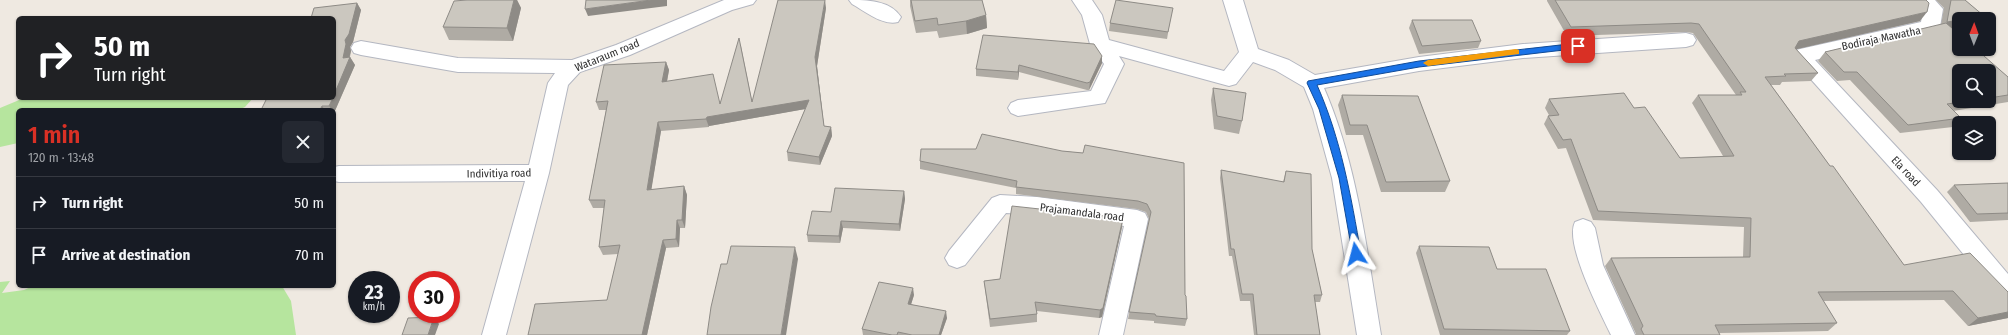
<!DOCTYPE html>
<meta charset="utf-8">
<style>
:root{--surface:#171b24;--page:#242831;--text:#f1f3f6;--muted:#9ea1a6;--line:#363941;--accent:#d93025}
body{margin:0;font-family:"Fira Sans Condensed",sans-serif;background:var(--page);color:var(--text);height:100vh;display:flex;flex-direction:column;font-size:15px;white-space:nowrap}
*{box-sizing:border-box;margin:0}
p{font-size:13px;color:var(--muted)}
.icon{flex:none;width:22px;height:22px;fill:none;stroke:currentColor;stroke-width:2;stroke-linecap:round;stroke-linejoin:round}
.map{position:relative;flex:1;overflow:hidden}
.sheet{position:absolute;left:16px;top:108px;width:320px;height:180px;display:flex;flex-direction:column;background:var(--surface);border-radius:6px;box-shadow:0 1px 3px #0004}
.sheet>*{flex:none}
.banner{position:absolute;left:16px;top:16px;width:320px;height:84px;border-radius:6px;box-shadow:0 1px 3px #0004;background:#202124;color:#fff;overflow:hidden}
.needle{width:26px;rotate:1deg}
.fabs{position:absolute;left:1952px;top:12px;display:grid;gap:8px}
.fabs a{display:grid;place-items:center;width:44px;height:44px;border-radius:6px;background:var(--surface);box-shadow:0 1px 3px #0004;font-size:20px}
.speed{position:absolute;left:348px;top:271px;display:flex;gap:8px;font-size:20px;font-weight:700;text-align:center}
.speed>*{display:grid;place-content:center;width:52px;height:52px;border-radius:50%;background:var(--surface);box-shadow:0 1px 3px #0004;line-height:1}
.speed small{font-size:10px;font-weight:400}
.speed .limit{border:6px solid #d22;background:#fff;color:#111}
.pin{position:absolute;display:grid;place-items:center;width:34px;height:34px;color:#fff;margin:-17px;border-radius:8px;box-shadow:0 2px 6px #0006}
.me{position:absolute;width:44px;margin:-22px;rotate:351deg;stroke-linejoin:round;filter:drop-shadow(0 0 3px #0008)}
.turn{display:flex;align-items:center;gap:14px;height:84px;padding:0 12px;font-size:18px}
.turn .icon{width:52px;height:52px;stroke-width:2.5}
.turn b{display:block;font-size:28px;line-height:34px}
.round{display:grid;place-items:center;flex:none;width:42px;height:42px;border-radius:6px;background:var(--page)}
.headline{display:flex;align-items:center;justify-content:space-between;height:68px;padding:0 12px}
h1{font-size:24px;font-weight:600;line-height:30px;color:var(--accent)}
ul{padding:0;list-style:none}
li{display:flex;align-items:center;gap:12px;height:52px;padding:0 12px;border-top:1px solid var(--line)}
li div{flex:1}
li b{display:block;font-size:15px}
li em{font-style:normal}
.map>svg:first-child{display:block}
.green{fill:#b6e59e}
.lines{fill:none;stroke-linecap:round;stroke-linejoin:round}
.street-casing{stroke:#b4b7c1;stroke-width:2}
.street{fill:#fff;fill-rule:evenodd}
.wall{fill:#afaba4;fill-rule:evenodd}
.shaded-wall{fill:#8e8b86}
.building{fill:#cbc7bf;stroke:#8e8b86}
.route{fill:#1a73e8;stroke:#114b97}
.slow{fill:#f59e0b}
.labels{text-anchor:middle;stroke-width:3.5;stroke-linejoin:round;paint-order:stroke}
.street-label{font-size:11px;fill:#2e2e2e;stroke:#fff}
</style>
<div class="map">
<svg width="2008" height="335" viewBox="0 0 2008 335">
<rect width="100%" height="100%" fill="#efe9e1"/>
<g class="green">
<path d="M24 98H253L245 107 238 110H18V143L0 147V108Z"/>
<path d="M10 281 2 293 24 290 33 286H282L291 301 296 335H0V282Z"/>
</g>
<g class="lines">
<defs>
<g id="street">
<path d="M724 0H756L753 4 732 10 630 55 580 72 568 85 549 173 506 335H482L525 181 339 182 334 181V167L339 166 529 165 548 83 555 73 458 72 361 55 354 53 351 48 354 43 361 41 458 58 572 60 616 45Z"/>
<path d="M849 0C867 0 890 0 901 17L898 22C883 26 866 12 852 4Z"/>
<path d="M1072 0H1092L1102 15 1109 40 1224 71 1239 52 1223 0H1243L1258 49 1289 60 1315 75 1419 57 1523 44 1686 33 1693 35 1696 40 1693 45 1686 47 1523 58 1419 71 1324 88C1358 166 1367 252 1381 335H1357L1332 178 1313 109 1304 87 1275 70 1253 62 1236 84 1229 86 1119 56 1124 64 1105 103 1018 116 1011 113 1008 108 1011 103 1018 100 1091 91 1104 64 1090 44 1082 15Z"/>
<path d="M1913 0H1935L1943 9 1940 27 1937 32 1815 60 1937 190 2008 274V301L1999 298 1921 202 1790 56 1793 51 1800 49 1921 22 1923 11Z"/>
<path d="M1000 195 1037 197 1137 210 1145 213 1148 219 1123 335H1099L1124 226 1037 215 1006 213 965 265 957 268 949 265 945 258 949 251 992 198Z"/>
<path d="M1583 219 1591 222 1595 228 1603 265 1635 335H1611C1600 312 1564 243 1575 222Z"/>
</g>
</defs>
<use href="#street" class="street-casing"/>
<use href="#street" class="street"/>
</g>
<g class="wall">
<path d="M467 0H517L521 8 513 41 449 40 443 27Z"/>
<path d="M910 0H982L986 15 987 28 967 34 939 38 937 31 916 33 910 6Z"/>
<path d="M1547 0H1705L1920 21 1796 49 1818 73 1811 81 1782 82 1780 85H1771L1830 166 1904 265 2008 292V318L1968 326 1944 300 1823 301 1837 323 1828 331 1719 333 1720 335H1635L1636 334 1605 266 1611 258 1743 257 1744 227 1593 220 1566 148 1558 149 1544 124 1548 116 1549 115 1545 108 1549 99 1634 108 1680 158 1723 156 1692 103 1698 95H1736L1693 33 1686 32 1567 36 1547 1Z"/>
<path d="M1936 0H1965L1984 16 1981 19H1959L1952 29 2008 77V102L1953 111 1961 118 1953 127 1900 133 1850 80 1837 81 1818 61 1825 52 1941 25 1944 8ZM1989 71V101H1959Z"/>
<path d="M357 3 361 10 353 42 350 47 351 51 350 57 355 65 334 113V110H261Z"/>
<path d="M826 8 817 66 824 126 831 127 832 136 820 165 788 161 787 152 805 109 709 126V127L661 131 651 190 684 186 687 195 685 228H680L679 247 666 248 647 335H528L607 300 618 254 603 255 599 247 604 208H593L589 200 606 110H599L596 102 666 62 669 70 667 82 720 103 741 46 752 101Z"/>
<path d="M1171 16 1167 39 1109 31 1110 23Z"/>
<path d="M1412 20 1481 41 1478 48 1419 54 1409 28Z"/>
<path d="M1102 56V63L1089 90H1087L1019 72 1018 80 976 76V69Z"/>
<path d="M1213 88 1242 121 1239 134 1214 129 1211 100Z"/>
<path d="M1342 95 1450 181 1445 192H1381L1363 135H1346L1338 105Z"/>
<path d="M1062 151 1184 163 1185 295 1187 319 1185 326 1154 323V321L1128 319 1149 219 1146 212 1137 209 1016 194V188L920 169V161Z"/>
<path d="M1221 170 1283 182 1286 171 1312 249 1322 295 1320 302H1315L1320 335H1254L1250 301H1240L1232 256H1229L1220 178Z"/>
<path d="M2008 183V220L1970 222 1947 192 1954 185Z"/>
<path d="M904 191 905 199 900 231 843 228 840 243 808 242 807 235 831 212Z"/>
<path d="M1122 227 1102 317 1099 318 1037 311V322L990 327 985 289 984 281 1000 279Z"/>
<path d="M1419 246 1497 269 1570 331 1567 335H1440L1416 253Z"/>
<path d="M914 295 911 304 947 318 941 335H863L862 329Z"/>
</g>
<g class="shaded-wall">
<path d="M514 0H517L521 8 513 41 507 28Z"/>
<path d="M651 0H667V6L588 16 585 9Z"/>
<path d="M825 0 826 8 817 66 825 135 815 57Z"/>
<path d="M357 3 361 10 353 42 350 47 351 51 348 62 350 57 355 65 334 113V110H332L329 106 333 98H334V95L343 58 345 40Z"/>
<path d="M1927 12 1920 21 1793 50 1799 41Z"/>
<path d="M986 15 987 28 967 34 966 21Z"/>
<path d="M1984 16 1981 19H1966Z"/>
<path d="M1959 20V28L1940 31 1947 22Z"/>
<path d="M1102 56V63L1089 90 1090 82Z"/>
<path d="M666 62 669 70 665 91 662 82Z"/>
<path d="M1019 65V72L1018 80V72Z"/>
<path d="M809 100 811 108 709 126V127L706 119 707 117Z"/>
<path d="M322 106 325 110H320Z"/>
<path d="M658 122 661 131 650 198 647 190Z"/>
<path d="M831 127 832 136 820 165 819 157Z"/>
<path d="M684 186 687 195 685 228 682 220Z"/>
<path d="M904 191 905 199 900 231 899 224Z"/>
<path d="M1123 218 1122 227 1102 317 1099 318 1100 310Z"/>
<path d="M677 220 680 228 679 247 676 239Z"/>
<path d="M841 221 843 228 840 243 839 236Z"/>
<path d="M663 240 666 248 647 335H642Z"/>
<path d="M795 247 798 259 786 335H781Z"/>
<path d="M913 288 914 295 909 311 908 304Z"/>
<path d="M946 311 947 318 941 335H939Z"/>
<path d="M2008 312V318L1968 326 1978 318Z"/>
<path d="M434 317 439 324 435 335H428Z"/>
</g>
<g class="building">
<path d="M467 0H514L507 28 443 27 454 1Z"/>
<path d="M586 0H651L585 9Z"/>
<path d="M778 0H825L815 57 824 126 831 127 819 157 787 152 809 100 707 117 706 119 658 122 647 190 684 186 682 220H677L676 239 663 240 642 335H528L535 304 607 300 620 245 599 247 605 200H589L608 101 596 102 604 65 666 62 662 82 713 74 720 104 739 38 752 102Z"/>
<path d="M911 0H982L986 15 966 21 938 25 937 18 915 21Z"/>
<path d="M1116 0 1173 8 1168 32 1110 23Z"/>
<path d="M1555 0H1926L1929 3 1927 12 1799 41 1795 48 1818 73 1784 74 1786 76 1765 77 1830 166H1833L1904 265 1970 253 2008 292V312L1978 318 1953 291 1818 292 1837 323 1715 325 1720 335H1644L1641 329 1643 326 1611 258 1750 257 1751 218 1598 211 1571 139 1563 140 1548 116 1559 115 1549 99 1624 93 1634 108 1645 107 1680 158 1734 156 1698 95H1742L1740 92H1746L1699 24 1691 23 1571 27Z"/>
<path d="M1951 0H1965L1984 16 1966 19H1959V20L1947 22Z"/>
<path d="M357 3 349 34 345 40 346 44 343 58 350 57 334 95V18H311L314 8Z"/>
<path d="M1412 20H1472L1481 41 1422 46Z"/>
<path d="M1946 23 1959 34V49H1976L2008 77V95L1989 98V71H1959V101H1968L1947 104 1961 118 1908 125 1857 72H1844L1825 52Z"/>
<path d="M983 35 1094 44 1102 56 1090 82 1087 83 1019 65 1018 72 976 69Z"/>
<path d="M1213 88 1246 93 1242 121 1217 116Z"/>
<path d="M1342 95 1418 96 1450 181 1386 182 1367 125H1350Z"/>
<path d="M267 98H333L329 106H322L320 110H261Z"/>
<path d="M982 134 1062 151 1083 153 1085 145 1184 163 1185 295 1186 296 1187 319 1156 316 1155 314 1129 312 1151 212 1147 204 1138 201 1016 187 1017 181 920 161 921 149H976Z"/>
<path d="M1221 170 1284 182 1286 171 1311 174 1312 249 1322 295H1314L1320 335H1257L1253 294H1242L1234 249H1231Z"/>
<path d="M2008 183V213L1977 214 1954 185Z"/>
<path d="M835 188 904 191 899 224 841 221 839 236 807 235 812 211 831 212Z"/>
<path d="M1012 206 1123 218 1103 308 1100 310 1035 302 1037 314 990 319 984 281 1000 279Z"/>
<path d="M731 246 795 247 781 335H707L711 307 721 264H727Z"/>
<path d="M1419 246 1489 247 1497 269H1546L1570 331 1444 329Z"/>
<path d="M879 282 913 288 908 304 946 311 939 335H912L898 332 897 335H892L862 329Z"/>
<path d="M434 317 428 335H402L408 318Z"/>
</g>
<path class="route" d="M1578 43 1582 46 1581 48 1419 67 1317 85C1341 139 1351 196 1361 254L1359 257H1353L1339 178 1319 109 1307 83 1308 81 1419 61Z"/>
<path class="slow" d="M1516 49 1519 50V54L1428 66 1423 63 1428 60Z"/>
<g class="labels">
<g class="street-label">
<text transform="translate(1881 38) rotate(-12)" y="4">Bodiraja Mawatha</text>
<text transform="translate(607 55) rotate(-22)" y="4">Wataraum road</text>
<text transform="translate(1906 171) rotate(47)" y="4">Ela road</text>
<text transform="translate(499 173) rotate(-1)" y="4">Indivitiya road</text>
<text transform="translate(1082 212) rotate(7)" y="4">Prajamandala road</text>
</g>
</g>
</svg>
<div class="fabs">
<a><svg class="needle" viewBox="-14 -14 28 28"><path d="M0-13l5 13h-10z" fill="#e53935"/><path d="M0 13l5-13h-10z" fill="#9ea1a6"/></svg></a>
<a><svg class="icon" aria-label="search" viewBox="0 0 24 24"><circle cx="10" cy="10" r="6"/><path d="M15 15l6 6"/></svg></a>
<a><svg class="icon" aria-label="layers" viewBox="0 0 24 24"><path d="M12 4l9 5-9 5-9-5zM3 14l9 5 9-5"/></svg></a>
</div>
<div class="speed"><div>23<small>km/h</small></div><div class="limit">30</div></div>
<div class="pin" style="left:1578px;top:46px;background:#d93025"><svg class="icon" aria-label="arrive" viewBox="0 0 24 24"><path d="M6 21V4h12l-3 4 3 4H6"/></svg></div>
<svg class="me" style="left:1356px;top:254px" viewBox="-20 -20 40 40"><path d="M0-17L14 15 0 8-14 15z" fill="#1a73e8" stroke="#fff" stroke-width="4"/></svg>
<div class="banner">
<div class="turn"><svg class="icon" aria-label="right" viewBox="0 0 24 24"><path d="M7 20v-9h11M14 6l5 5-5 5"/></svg><div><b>50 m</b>Turn right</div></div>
</div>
<section class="sheet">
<div class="headline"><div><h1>1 min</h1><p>120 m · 13:48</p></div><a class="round"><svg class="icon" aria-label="close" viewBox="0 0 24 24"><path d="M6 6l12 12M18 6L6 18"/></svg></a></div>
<ul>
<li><svg class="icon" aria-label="right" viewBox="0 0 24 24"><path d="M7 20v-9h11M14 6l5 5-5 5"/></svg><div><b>Turn right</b></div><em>50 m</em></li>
<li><svg class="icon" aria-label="arrive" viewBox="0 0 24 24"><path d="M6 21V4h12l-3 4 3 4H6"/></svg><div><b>Arrive at destination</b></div><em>70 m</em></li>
</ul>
</section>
</div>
